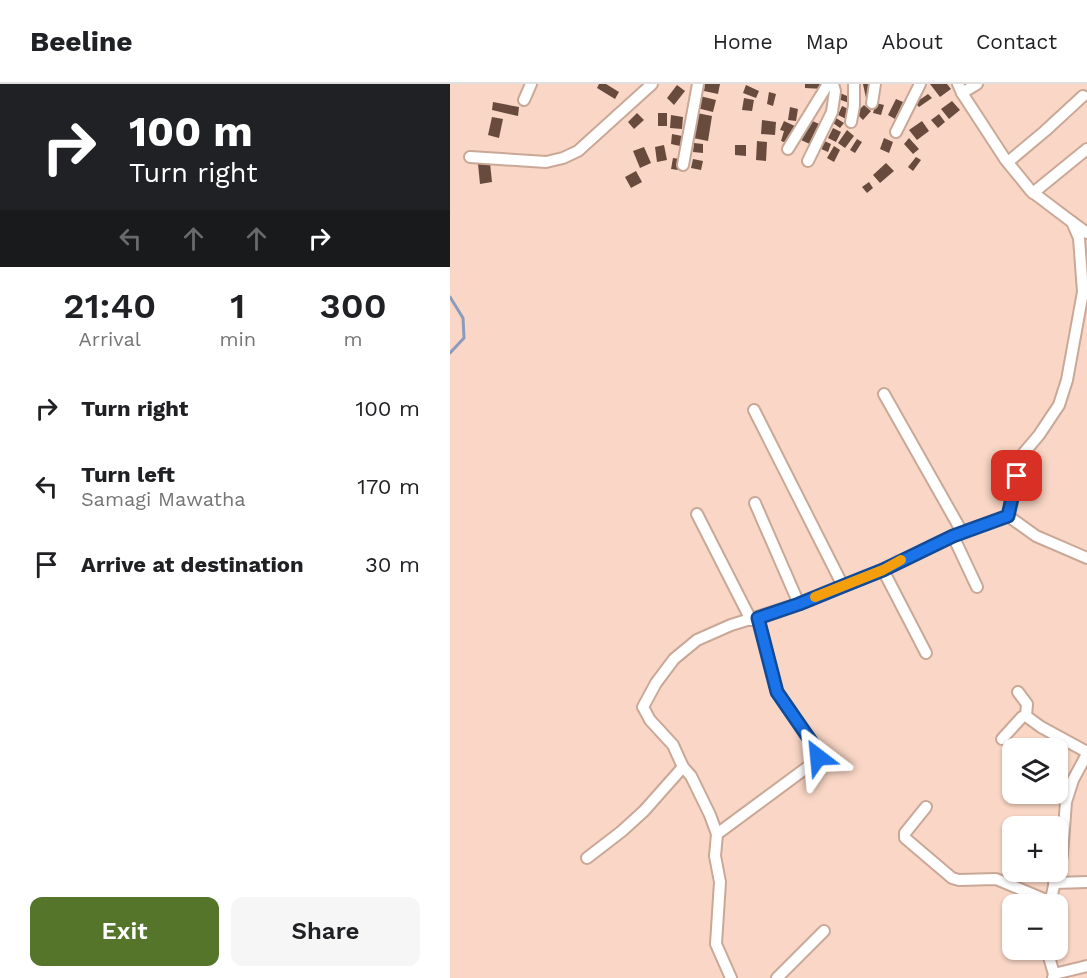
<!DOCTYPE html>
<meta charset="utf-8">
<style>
:root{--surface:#fff;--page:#f6f6f6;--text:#202124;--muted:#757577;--line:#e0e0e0;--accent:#55752b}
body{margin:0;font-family:"Work Sans",sans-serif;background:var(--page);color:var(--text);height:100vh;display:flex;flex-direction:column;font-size:22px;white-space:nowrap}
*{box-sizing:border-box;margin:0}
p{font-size:20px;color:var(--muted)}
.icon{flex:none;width:33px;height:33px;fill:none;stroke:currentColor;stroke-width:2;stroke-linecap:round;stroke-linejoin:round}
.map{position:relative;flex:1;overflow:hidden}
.sheet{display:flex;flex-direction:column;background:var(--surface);width:450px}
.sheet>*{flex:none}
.banner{background:#202124;color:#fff;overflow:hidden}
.tools{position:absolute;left:552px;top:654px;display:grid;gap:12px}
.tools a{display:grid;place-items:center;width:66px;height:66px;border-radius:12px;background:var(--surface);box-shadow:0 2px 4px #0004;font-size:30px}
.pin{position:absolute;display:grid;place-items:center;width:51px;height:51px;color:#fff;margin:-26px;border-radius:12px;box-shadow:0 3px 9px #0006}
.me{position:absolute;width:66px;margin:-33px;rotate:331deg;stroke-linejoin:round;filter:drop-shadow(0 0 4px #0008)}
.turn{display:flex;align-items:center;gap:21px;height:126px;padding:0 30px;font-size:27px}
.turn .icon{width:78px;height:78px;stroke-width:2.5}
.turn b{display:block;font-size:42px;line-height:51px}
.lanes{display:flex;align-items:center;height:57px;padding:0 30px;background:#0003;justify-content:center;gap:30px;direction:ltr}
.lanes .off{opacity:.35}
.eta{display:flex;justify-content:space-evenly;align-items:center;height:102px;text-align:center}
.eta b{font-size:36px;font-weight:600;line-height:42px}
.action{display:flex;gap:12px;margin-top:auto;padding:12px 30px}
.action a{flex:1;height:69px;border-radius:12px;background:var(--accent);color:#fff;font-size:24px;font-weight:600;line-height:69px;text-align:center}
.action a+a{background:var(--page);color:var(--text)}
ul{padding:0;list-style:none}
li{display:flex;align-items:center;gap:18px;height:78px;padding:0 30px}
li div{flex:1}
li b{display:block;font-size:22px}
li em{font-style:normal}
header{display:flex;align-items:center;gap:36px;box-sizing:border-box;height:84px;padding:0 30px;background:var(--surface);border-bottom:2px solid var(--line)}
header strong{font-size:28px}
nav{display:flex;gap:33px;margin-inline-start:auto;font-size:21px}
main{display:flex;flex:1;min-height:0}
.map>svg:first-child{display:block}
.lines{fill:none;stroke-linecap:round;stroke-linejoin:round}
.stream{stroke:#8c9abb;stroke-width:3}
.building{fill:#684b3d}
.street-casing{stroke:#c9a898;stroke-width:14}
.street{stroke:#fff;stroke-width:10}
.route-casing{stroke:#114b97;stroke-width:15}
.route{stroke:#1a73e8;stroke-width:10}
.slow{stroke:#f59e0b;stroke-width:10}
</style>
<header>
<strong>Beeline</strong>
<nav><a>Home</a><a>Map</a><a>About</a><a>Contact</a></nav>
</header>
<main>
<section class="sheet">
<div class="banner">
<div class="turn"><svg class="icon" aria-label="right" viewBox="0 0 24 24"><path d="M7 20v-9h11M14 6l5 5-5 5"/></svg><div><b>100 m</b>Turn right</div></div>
<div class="lanes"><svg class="icon off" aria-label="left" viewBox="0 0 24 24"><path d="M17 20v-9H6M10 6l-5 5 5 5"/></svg><svg class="icon off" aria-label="ahead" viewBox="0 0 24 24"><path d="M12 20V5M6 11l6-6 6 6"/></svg><svg class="icon off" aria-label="ahead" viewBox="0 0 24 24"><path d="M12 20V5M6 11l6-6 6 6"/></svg><svg class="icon" aria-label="right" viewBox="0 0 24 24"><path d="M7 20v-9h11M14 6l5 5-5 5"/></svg></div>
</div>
<div class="eta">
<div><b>21:40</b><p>Arrival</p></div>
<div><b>1</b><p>min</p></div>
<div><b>300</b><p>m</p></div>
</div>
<ul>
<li><svg class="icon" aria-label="right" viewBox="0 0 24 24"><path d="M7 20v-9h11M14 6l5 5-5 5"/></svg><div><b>Turn right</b></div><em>100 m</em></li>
<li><svg class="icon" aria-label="left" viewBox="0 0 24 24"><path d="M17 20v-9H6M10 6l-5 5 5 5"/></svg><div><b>Turn left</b><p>Samagi Mawatha</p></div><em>170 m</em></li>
<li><svg class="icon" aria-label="arrive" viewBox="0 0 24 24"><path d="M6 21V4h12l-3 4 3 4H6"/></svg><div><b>Arrive at destination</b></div><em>30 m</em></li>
</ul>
<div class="action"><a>Exit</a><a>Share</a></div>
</section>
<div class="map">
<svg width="637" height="894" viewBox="0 0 637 894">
<rect width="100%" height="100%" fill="#f9d6c5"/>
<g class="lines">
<path class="stream" d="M0 213 13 234 14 254 0 269"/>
</g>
<g class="building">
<path d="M149 0H156L169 8 165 15 147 4Z"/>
<path d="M255 0H270L268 10 254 7Z"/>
<path d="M355 0H374L373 5 355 4Z"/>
<path d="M413 0H423L425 12 416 14Z"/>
<path d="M480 0H497L501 5 490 13Z"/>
<path d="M227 1 235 7 224 21 217 14Z"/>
<path d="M296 1 309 7 306 14 293 9Z"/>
<path d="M319 8 326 10 323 22 317 20Z"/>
<path d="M390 9 404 15 402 20 388 15Z"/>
<path d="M478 10 482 14 469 23 465 19Z"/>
<path d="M250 12 266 16 263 28 247 24Z"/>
<path d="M294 14 304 16 302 27 292 26Z"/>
<path d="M446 15 453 18 445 35 438 31Z"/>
<path d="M502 17 510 26 499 35 491 25Z"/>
<path d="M43 18 69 23 68 32 42 26Z"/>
<path d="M426 19 434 21 431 31 423 29Z"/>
<path d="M414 21 421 27 413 36 406 29Z"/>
<path d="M392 22 402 27 398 36 388 31Z"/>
<path d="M340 23 348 25 346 37 338 36Z"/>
<path d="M187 29 194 36 184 45 178 38Z"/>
<rect x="208" y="29" width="9" height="13"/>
<path d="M247 29 262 32 258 57 243 54Z"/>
<path d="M489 30 495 38 488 44 481 36Z"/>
<path d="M221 31 233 33 232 45 220 44Z"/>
<path d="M42 33 53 35 49 54 38 51Z"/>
<path d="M386 34 394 39 390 44 383 39Z"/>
<path d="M312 36 326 38 325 51 311 50Z"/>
<path d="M360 36 374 42 364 62 351 56Z"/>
<path d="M334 37 347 43 342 61 331 57 334 47 330 46Z"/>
<path d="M472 37 479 47 467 56 459 46Z"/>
<path d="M383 44 391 48 386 58 378 54Z"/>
<path d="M397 46 404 52 395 64 388 59Z"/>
<path d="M222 50 232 52 230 62 221 60Z"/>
<path d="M434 54 443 58 439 69 430 65Z"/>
<path d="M459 54 469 65 463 70 454 60Z"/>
<path d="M407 55 412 58 405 69 400 66Z"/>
<path d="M372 56 381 60 378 68 369 64Z"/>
<path d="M307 57 317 58 316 77 306 76Z"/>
<path d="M244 59 253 60V69L243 68Z"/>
<path d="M214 61 217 76 207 78 205 63Z"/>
<path d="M285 61H296V72L285 71Z"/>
<path d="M384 62 390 66 384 78 377 74Z"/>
<path d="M194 63 201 79 190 84 183 67Z"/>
<path d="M466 73 471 76 463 87 458 83Z"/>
<path d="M223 74 230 75 228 86 221 85Z"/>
<path d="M243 75 253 77 251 86 241 84Z"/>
<path d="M40 79 42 98 30 100 28 80Z"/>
<path d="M436 79 444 87 430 99 423 91Z"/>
<path d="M186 87 192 98 181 104 175 93Z"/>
<path d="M419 98 423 104 417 109 412 103Z"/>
<path d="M601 653 615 660 608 674V664H595Z"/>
</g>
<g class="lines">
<defs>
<g id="street">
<path d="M508 0 512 9 555 75 581 107 622 138 629 154 633 208 617 296 609 321 589 351 572 371 558 432 586 452 637 474"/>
<path d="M512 9 527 0"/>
<path d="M74 16 81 0"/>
<path d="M422 19 425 0"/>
<path d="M401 38 404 22V0"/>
<path d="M446 48 470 0"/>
<path d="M338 65 378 0"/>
<path d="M20 73 96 78 113 74 128 67 202 0"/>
<path d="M358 77 382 28 385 7 383 0"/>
<path d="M558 78 595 47 633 12"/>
<path d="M233 81 248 0"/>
<path d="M583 109 637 65"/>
<path d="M622 138 637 149"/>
<path d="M434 310 512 448"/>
<path d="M304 326 393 502"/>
<path d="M305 419 349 520"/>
<path d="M247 430 301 536"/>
<path d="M503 452 527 503"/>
<path d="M433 486 476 569"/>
<path d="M568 608 577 620 576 632"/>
<path d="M552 655 572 633 576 632 591 643 637 668"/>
<path d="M476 723 455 749V754L502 794 509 796 546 795 601 818"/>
<path d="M267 750 363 679 368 673 367 666 327 608 308 534"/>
<path d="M137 774 172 747 194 727 233 683"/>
<path d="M608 787 612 771 616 718 623 696 637 670"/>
<path d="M604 799 637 798"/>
<path d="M600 820 607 788"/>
<path d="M597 866 604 890 603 894"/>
<path d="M604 890 637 882"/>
<path d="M281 894 266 860 270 798 265 772 267 750 260 731 241 692 233 683 223 661 200 636 193 623 206 599 224 575 247 556 281 541 349 520 433 486 512 448 558 432"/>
<path d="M327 894 374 847"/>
</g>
</defs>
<use href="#street" class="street-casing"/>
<use href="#street" class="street"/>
</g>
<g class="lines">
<defs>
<path id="route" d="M368 673 367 666 327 608 308 534 349 520 393 502 433 486 503 452 558 432 567 392"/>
</defs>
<use href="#route" class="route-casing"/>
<use href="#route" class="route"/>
<path class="slow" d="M365 513 433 486 451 476"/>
</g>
</svg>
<div class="tools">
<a><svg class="icon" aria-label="layers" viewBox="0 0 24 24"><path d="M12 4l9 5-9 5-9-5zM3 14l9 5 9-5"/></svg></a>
<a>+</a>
<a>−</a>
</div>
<div class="pin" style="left:567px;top:392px;background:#d93025"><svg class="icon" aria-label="arrive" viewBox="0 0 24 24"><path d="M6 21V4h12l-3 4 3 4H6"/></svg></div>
<svg class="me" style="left:368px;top:673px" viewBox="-20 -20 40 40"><path d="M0-17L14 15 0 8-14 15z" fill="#1a73e8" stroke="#fff" stroke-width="4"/></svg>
</div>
</main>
